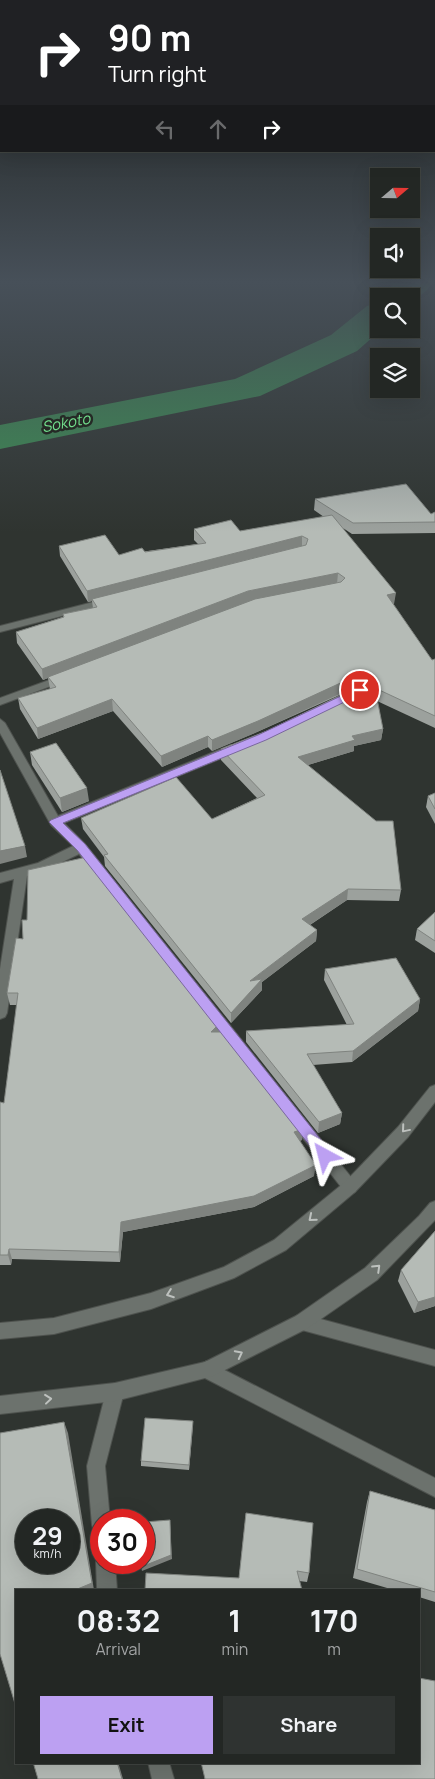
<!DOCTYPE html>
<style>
:root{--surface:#232724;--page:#2f3331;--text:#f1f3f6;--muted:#a3a5a6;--line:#404441;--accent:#bca0f2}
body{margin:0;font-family:Manrope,sans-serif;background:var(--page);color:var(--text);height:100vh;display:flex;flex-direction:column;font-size:19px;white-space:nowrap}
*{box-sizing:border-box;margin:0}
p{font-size:16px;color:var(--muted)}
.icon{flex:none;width:28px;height:28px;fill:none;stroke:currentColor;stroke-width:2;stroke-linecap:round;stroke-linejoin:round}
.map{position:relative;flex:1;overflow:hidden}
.sheet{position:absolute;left:15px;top:1589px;width:405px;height:175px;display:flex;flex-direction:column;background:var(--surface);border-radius:0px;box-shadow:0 5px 20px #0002,0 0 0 1px var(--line)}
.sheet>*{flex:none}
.guide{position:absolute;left:0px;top:0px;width:435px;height:152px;box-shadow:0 5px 20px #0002,0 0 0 1px var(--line);background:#202124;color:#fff;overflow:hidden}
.needle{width:32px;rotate:70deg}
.controls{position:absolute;left:370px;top:168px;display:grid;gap:10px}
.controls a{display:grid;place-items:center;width:50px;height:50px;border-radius:0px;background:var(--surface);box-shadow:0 5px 20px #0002,0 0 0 1px var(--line);font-size:25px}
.speed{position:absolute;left:15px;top:1509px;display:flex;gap:10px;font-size:25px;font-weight:700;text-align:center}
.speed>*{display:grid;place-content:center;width:65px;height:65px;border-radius:50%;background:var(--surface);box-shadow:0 5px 20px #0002,0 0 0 1px var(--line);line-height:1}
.speed small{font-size:12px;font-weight:400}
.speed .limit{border:8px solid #d22;background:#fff;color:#111}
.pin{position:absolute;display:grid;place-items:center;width:42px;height:42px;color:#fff;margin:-21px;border:2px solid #fff;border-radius:50%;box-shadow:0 1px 5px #0007}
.me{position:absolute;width:55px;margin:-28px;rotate:322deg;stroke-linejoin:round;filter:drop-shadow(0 0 4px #0008)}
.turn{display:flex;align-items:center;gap:18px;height:105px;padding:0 25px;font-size:22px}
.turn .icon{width:65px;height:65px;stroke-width:2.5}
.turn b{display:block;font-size:35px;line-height:42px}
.lanes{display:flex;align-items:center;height:48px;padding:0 25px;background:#0003;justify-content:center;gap:25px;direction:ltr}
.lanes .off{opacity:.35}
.eta{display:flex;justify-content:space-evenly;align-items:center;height:85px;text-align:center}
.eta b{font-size:30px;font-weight:700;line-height:35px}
.action{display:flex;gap:10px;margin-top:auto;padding:10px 25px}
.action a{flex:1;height:58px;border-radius:0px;background:var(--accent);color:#111;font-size:20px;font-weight:700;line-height:58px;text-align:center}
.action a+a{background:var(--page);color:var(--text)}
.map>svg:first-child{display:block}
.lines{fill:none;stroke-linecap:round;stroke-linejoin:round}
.river{fill:#3c9053;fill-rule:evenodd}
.street-casing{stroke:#4e524e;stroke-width:2}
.secondary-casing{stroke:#4e524e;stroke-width:2}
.street{fill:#6c726d;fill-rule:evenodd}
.secondary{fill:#6c726d;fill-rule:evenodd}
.wall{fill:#9ca19d}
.shaded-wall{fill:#7f837f}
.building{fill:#b5bbb6;stroke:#7f837f;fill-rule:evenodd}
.oneway{stroke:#bdc1be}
.route{fill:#bca0f2;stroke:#7a689d}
.labels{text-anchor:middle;stroke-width:5;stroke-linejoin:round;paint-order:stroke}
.far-water-label{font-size:15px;font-style:italic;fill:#71de8c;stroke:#252a26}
</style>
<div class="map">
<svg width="435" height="1779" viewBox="0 0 435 1779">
<rect width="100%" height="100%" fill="#2f3430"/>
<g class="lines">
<g class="river">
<path d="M394 283H432L427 290 411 303V296H382Z"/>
<path d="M379 303V329H382L357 351 260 396 0 449V425L235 379 331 335 367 306Z"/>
</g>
<defs>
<g id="street">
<path d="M109 598 112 599V603L0 632V626Z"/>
<path d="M63 675 67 676 68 678 67 680 0 705V698Z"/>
<path d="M0 719 5 723 58 816 231 745H239L241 748 239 751 64 823 85 844 355 1182 358 1187 355 1192 350 1194 345 1192 79 854 56 865 27 876 7 1013 5 1017 0 1019V969L14 879 0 883V873L38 863 73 846 51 825 0 733Z"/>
<path d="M302 1314 435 1350V1366L302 1330 296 1328 294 1322 296 1316Z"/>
<path d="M207 1361 435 1478V1497L201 1376 198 1370 201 1364Z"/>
<path d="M115 1383 121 1386 124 1392 105 1466 110 1520H101V1534L94 1532 92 1525 87 1466 106 1392 109 1386Z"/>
<path d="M101 1554V1562H115L117 1590H97L96 1562 98 1555Z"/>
<path d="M148 1762H169L174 1779H152Z"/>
</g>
<g id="secondary">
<path d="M435 1085V1102L408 1137 355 1192 286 1250 234 1278 151 1309 54 1334 0 1339V1323L54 1318 151 1293 224 1267 274 1240 345 1182 398 1127 430 1087Z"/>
<path d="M435 1201V1220L377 1280 308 1328 213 1376 115 1401 0 1414V1396L115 1383 205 1362 296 1316 365 1268 419 1216 430 1203Z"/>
</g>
</defs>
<use href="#street" class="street-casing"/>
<use href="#secondary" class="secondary-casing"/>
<use href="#street" class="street"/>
<use href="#secondary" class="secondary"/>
</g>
<g class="wall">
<path d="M315 499 431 514 435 512V533L352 534 343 528 394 604 393 605 432 660 435 659V728L377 701 383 729 381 740 354 746V751L308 765 401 890 399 901 347 900 310 925 317 930 316 941 262 982V990L231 1023 105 866 104 857 83 829 81 818 212 819 257 798 221 760V749L267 731 360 686 257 732 212 751 208 747 162 767 113 711 38 739 20 709 18 698 50 689 48 678 43 680 17 643 16 632 63 617V614L93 608 92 601 88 602 60 556 59 546 119 555 198 544 194 540V529L240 531 324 517 314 510Z"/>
<path d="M30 752 89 801 62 812 32 765Z"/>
<path d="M435 793V824L426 807 428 796Z"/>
<path d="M435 912V953L415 940 417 929Z"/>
<path d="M16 938 219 1024V1032L302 1140 299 1141 314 1176 254 1207 123 1232 120 1262 12 1259 11 1265H0V1102L4 1103 17 1005H10L7 993Z"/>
<path d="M325 969 420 999 418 1011 352 1062 313 1065 342 1113 340 1124 318 1133 246 1042V1031L347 1025 324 980Z"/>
<path d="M435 1231V1306L414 1313 398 1281 401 1270Z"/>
<path d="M193 1421 189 1470 141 1466V1461Z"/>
<path d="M370 1491 435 1510V1602L419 1597V1590H394L353 1578 367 1502Z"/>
<path d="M246 1513 309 1573 307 1582 299 1581 239 1578Z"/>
</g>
<g class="shaded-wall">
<path d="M302 536V547L88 602 87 591Z"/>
<path d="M338 573 337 584 248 602 43 680 42 669 248 591Z"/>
<path d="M396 593 394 604 386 606 387 595Z"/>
<path d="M360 674 359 685 257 732 212 751V740Z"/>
<path d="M112 699 113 711 38 739 37 728Z"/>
<path d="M383 729 381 740 354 746V751L298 768V757L352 736Z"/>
<path d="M208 736V747L162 767 161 756Z"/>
<path d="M87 788 89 801 62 812 60 798Z"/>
<path d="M25 846 27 857 0 864V851Z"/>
<path d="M348 889 347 900 302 930V919Z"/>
<path d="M317 930 316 941 262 982V990L231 1023V1013L250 981Z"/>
<path d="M420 999 418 1011 352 1062 353 1051Z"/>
<path d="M219 1024V1035L211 1032Z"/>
<path d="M342 1113 340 1124 318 1133 319 1122Z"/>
<path d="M303 1129 302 1140 292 1144 294 1132Z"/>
<path d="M316 1165 314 1176 254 1207 123 1232 120 1262 119 1252 121 1222Z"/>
<path d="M9 1249 12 1259 11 1265 8 1255Z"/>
<path d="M435 1297V1306L414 1313 418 1302Z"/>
<path d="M193 1421V1426L189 1470V1465Z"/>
<path d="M64 1422 68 1433 94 1590H75Z"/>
<path d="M170 1524 172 1559 142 1571 141 1567Z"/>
<path d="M117 1762H118L123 1779H122Z"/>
</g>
<g class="building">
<path d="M406 484 431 514 435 512V522L353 523 315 499Z"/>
<path d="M332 515 396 593 387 595 432 660 435 659V716L375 688 383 729 352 736 355 740 298 757 376 821H393L401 890 348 889 302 919 317 930 250 981 262 979 231 1013 104 855 108 854 81 818 176 777 212 819 265 795 221 749 267 731 366 683 367 676 360 674 258 721 212 740 208 736 161 756 112 699 37 728 18 698 56 687 48 677 255 599 341 582 345 578 338 573 248 591 42 669 16 632 64 617 63 614 97 607 92 599 306 545 308 539 302 536 87 591 59 546 105 535 119 555 142 548 145 552 206 543 194 529 231 520 240 531Z"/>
<path d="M56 743 87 788 60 798 30 752Z"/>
<path d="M0 770 25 846 0 851Z"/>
<path d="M435 793V809L428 796Z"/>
<path d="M87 857 219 1024 211 1032H226L303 1129 294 1132 316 1165 254 1196 121 1222 119 1252 9 1249 8 1255H0V1102L4 1103 18 993H7L16 938 23 939 22 920H27L28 870Z"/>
<path d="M435 912V941L417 929Z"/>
<path d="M396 958 420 999 353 1051 307 1054 342 1113 319 1122 246 1031 354 1024 325 969Z"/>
<path d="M435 1231V1297L418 1302 401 1270Z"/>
<path d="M145 1418 193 1421 189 1465 141 1461Z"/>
<path d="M64 1422 92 1583 75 1590H16V1707L0 1654V1433ZM26 1520H69V1562H26Z"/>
<path d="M370 1491 435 1510V1592L357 1569Z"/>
<path d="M246 1513 313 1523 309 1573 297 1571 302 1590H145L146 1573 239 1578Z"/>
<path d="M170 1520 171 1555 141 1567V1562H144V1522Z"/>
<path d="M419 1678 435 1681V1779H205L201 1762H419Z"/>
<path d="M33 1762H117L122 1779H38Z"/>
</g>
<defs><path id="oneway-chevron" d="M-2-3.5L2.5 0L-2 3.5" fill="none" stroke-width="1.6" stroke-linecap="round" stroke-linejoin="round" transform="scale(1.25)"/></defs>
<g class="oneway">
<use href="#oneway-chevron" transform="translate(405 1129) rotate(130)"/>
<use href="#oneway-chevron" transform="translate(312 1218) rotate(140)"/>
<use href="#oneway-chevron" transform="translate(377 1268) rotate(-44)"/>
<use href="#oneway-chevron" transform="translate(170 1294) rotate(160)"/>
<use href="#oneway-chevron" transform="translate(239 1354) rotate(-27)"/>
<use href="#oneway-chevron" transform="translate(48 1399) rotate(-6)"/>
</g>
<linearGradient id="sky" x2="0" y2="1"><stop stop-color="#1a1d1a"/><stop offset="0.53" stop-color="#475059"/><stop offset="1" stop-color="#475059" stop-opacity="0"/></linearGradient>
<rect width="435" height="532" fill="url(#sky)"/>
<path class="route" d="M360 687 365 690 363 693 266 740 63 823 85 844 330 1151 332 1156 330 1160 325 1162 321 1160 77 850 49 822 51 820 258 735Z"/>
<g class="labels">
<g class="far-water-label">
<text transform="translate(66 423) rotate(-11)" y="5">Sokoto</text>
</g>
</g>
</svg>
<div class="controls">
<a><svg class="needle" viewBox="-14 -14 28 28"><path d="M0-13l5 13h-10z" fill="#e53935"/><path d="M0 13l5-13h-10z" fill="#a3a5a6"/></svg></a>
<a><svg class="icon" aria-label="sound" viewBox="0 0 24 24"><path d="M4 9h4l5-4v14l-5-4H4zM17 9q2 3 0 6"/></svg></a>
<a><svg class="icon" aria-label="search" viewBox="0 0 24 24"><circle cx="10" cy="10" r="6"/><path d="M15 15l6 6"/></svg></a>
<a><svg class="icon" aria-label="layers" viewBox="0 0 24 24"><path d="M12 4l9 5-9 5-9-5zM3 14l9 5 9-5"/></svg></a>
</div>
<div class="speed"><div>29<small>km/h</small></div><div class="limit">30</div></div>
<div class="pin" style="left:360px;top:690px;background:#d93025"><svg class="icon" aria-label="arrive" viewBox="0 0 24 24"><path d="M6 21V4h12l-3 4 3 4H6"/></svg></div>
<svg class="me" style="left:325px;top:1156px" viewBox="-20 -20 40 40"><path d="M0-17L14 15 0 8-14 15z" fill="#bca0f2" stroke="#fff" stroke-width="4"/></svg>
<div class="guide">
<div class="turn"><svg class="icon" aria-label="right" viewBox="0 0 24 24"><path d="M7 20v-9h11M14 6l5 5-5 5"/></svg><div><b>90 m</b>Turn right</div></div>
<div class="lanes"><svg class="icon off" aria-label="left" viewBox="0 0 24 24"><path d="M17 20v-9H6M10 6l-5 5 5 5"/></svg><svg class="icon off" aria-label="ahead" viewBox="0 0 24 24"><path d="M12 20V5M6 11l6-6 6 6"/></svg><svg class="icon" aria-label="right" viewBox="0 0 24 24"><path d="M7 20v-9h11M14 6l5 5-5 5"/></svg></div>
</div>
<section class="sheet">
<div class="eta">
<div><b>08:32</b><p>Arrival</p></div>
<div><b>1</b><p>min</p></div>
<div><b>170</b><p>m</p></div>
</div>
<div class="action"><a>Exit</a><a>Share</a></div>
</section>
</div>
